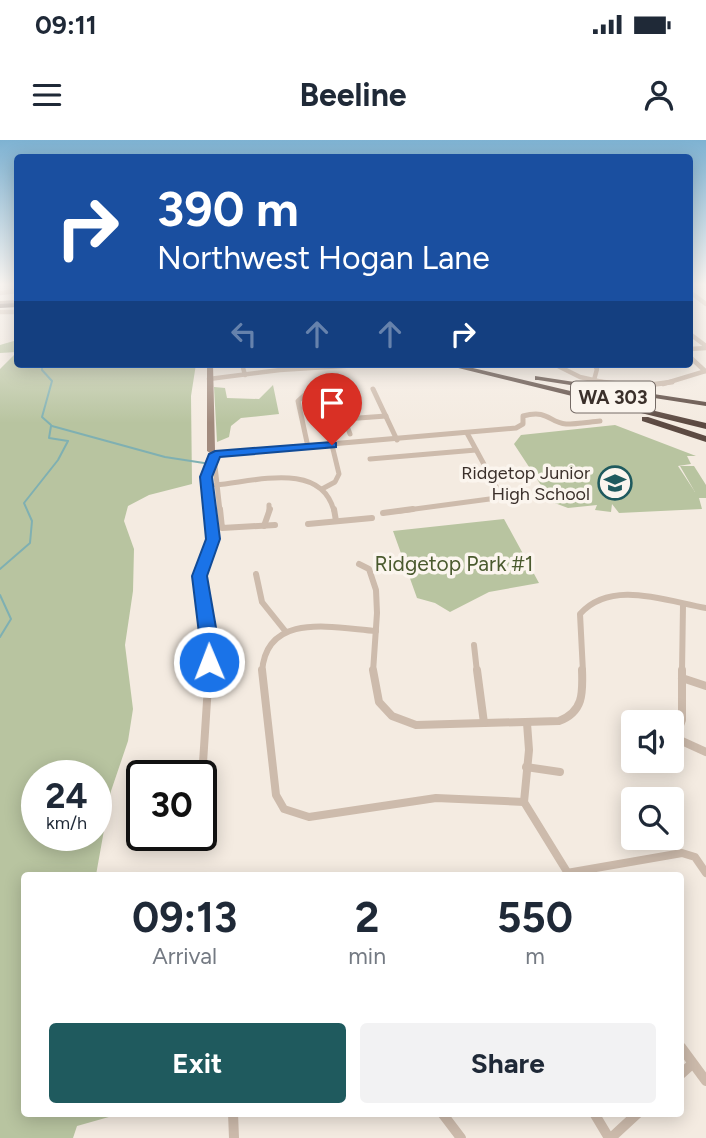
<!DOCTYPE html>
<style>
:root{--surface:#fff;--page:#f2f2f3;--text:#1f2937;--muted:#747a83;--accent:#1f5a5e}
body{margin:0;font-family:Figtree,sans-serif;background:var(--page);color:var(--text);height:100vh;display:flex;flex-direction:column;font-size:26px;white-space:nowrap}
*{box-sizing:border-box;margin:0}
p{font-size:23px;color:var(--muted)}
.icon{flex:none;width:38px;height:38px;fill:none;stroke:currentColor;stroke-width:2;stroke-linecap:round;stroke-linejoin:round}
.map{position:relative;flex:1;overflow:hidden}
.side{position:absolute;left:21px;top:732px;width:663px;height:245px;display:flex;flex-direction:column;background:var(--surface);border-radius:7px;box-shadow:0 4px 18px #0003}
.side>*{flex:none}
.guide{position:absolute;left:14px;top:14px;width:679px;height:214px;border-radius:7px;box-shadow:0 4px 18px #0003;background:#1a4fa0;color:#fff;overflow:hidden}
.controls{position:absolute;left:621px;top:570px;display:grid;gap:14px}
.controls a{display:grid;place-items:center;width:63px;height:63px;border-radius:7px;background:var(--surface);box-shadow:0 4px 18px #0003;font-size:35px}
.speed{position:absolute;left:21px;top:620px;display:flex;gap:14px;font-size:35px;font-weight:700;text-align:center}
.speed>*{display:grid;place-content:center;width:91px;height:91px;border-radius:50%;background:var(--surface);box-shadow:0 4px 18px #0003;line-height:1}
.speed small{font-size:18px;font-weight:400}
.speed .limit{border:4px solid #111;border-radius:10px;background:#fff;color:#111}
.pin{position:absolute;display:grid;place-items:center;width:60px;height:60px;color:#fff;margin:-72px -30px;border-radius:50% 50% 50% 0;rotate:-45deg;box-shadow:0 0 7px #0007}
.pin .icon{rotate:45deg}
.me{position:absolute;width:77px;margin:-38px;rotate:359deg;stroke-linejoin:round;filter:drop-shadow(0 0 5px #0008)}
.turn{display:flex;align-items:center;gap:24px;height:147px;padding:0 28px;font-size:32px}
.turn .icon{width:91px;height:91px;stroke-width:2.5}
.turn b{display:block;font-size:49px;line-height:60px}
.lanes{display:flex;align-items:center;height:66px;padding:0 28px;background:#0003;justify-content:center;gap:35px;direction:ltr}
.lanes .off{opacity:.35}
.eta{display:flex;justify-content:space-evenly;align-items:center;height:119px;text-align:center}
.eta b{font-size:42px;font-weight:700;line-height:49px}
.cta{display:flex;gap:14px;margin-top:auto;padding:14px 28px}
.cta a{flex:1;height:80px;border-radius:7px;background:var(--accent);color:#fff;font-size:28px;font-weight:700;line-height:80px;text-align:center}
.cta a+a{background:var(--page);color:var(--text)}
.status{display:flex;justify-content:space-between;align-items:center;height:49px;padding:0 35px;background:var(--surface);direction:ltr}
.status svg{height:19px;fill:currentColor}
header{display:flex;justify-content:space-between;align-items:center;height:91px;padding:0 28px;background:var(--surface);font-size:32px;font-weight:700}
.map>svg:first-child{display:block}
.green{fill:#b8c4a0;fill-rule:evenodd}
.lines{fill:none;stroke-linecap:round;stroke-linejoin:round}
.stream{stroke:#7fb0b2;stroke-width:2}
.street-far4{stroke:#cdbbac;stroke-width:4.5}
.street-far3{stroke:#cdbbac;stroke-width:5}
.street-far2{stroke:#cdbbac;stroke-width:6}
.street-far1{stroke:#cdbbac;stroke-width:8}
.street{stroke:#cdbbac;stroke-width:10}
.secondary{fill:#a18a7d;fill-rule:evenodd}
.highway{fill:#5c4a42;fill-rule:evenodd}
.route{fill:#1a73e8;stroke:#114b97;stroke-width:2}
.labels{text-anchor:middle;stroke-width:7;stroke-linejoin:round;paint-order:stroke}
.far-poi-label{font-size:18px;fill:#3b302b;stroke:#fbf5ee;text-anchor:end}
.shield{fill:#fbf5ee;stroke:#756b66;stroke-width:2}
.shield-label{font-size:19px;font-weight:bold;fill:#3b302b}
.park-label{font-size:21px;fill:#4a5a2e;stroke:#fbf5ee}
</style>
<div class="status"><b>09:11</b><svg viewBox="0 0 49 12"><path d="M0 12V9h3v3zM5 12V6h3v6zM10 12V3h3v9zM15 12V0h3v12zM26 1h20v11H26zM47 4h2v5h-2z"/></svg></div>
<header><svg class="icon" aria-label="menu" viewBox="0 0 24 24"><path d="M4 6h16M4 12h16M4 18h16"/></svg>Beeline<svg class="icon" aria-label="person" viewBox="0 0 24 24"><circle cx="12" cy="8" r="4"/><path d="M4 21q1-7 8-7t8 7"/></svg></header>
<div class="map">
<svg width="706" height="998" viewBox="0 0 706 998">
<rect width="100%" height="100%" fill="#f4ebe1"/>
<g class="green">
<path d="M17 200 18 224H196L191 256 192 344 149 355 128 366 124 381 134 409 133 451 125 505 133 569 128 601 111 651 96 735H24V973H123L77 986 73 998H0V229L17 212 0 213V205ZM37 635H96V695H37Z"/>
<path d="M273 245 279 274 241 278 231 286 229 297 217 302 214 247 225 248 227 258 259 259Z"/>
<path d="M615 285 696 316H687L691 324 678 326 695 352 680 326H694L706 345V358H699L702 369 619 373 612 364 611 372 595 370 597 365 568 368 552 362 514 304 521 295Z"/>
<path d="M504 379 539 443 489 452 450 472 435 463 417 458 393 391Z"/>
</g>
<g class="lines">
<g class="stream">
<path d="M42 224V230L52 241 42 277 51 285"/>
<path d="M52 286 165 317 204 323"/>
<path d="M0 429 30 403 32 381 24 363 58 320 68 301 49 298 51 286"/>
<path d="M0 455 11 479 0 497"/>
</g>
<g class="street-far4">
<path d="M690 152 706 164"/>
<path d="M0 153 18 151"/>
<path d="M0 172H18"/>
<path d="M690 194 706 206"/>
<path d="M690 209 706 208"/>
<path d="M690 217 705 231"/>
<path d="M242 224 245 235"/>
<path d="M554 224 580 237 611 244"/>
<path d="M594 224 597 229 594 240"/>
<path d="M209 239 280 230 374 224"/>
<path d="M663 244 706 231"/>
</g>
<g class="street-far3">
<path d="M601 242 641 246 672 242"/>
<path d="M373 249 397 300"/>
<path d="M339 264 350 294"/>
<path d="M345 279 386 276"/>
<path d="M308 307 298 261 308 252 329 251"/>
<path d="M214 317 220 371"/>
<path d="M370 319 476 310"/>
<path d="M216 345C253 342 321 320 334 371"/>
<path d="M322 349 335 342 339 334 332 305"/>
<path d="M269 365V371"/>
<path d="M210 371 206 337 215 314 516 288 523 284V276C549 269 549 283 566 284 577 284 589 282 600 281"/>
<path d="M400 371 497 358 499 352 467 293"/>
</g>
<g class="street-far2">
<path d="M220 369 222 388 275 385"/>
<path d="M334 369 336 381"/>
<path d="M383 373 413 369"/>
<path d="M308 384 372 378"/>
<path d="M264 386 270 369"/>
<path d="M359 424 369 429 376 450 377 473 373 532"/>
<path d="M256 434 262 462 286 492"/>
<path d="M474 505 477 532"/>
<path d="M209 532 211 505 200 436 213 399 210 369"/>
<path d="M262 532C266 471 334 488 376 491"/>
<path d="M583 532 580 474C611 439 666 461 706 468"/>
<path d="M682 532 683 465"/>
</g>
<g class="street-far1">
<path d="M262 530 276 655 284 669 309 677 436 658 524 662"/>
<path d="M373 530 379 562 392 576 416 585 559 581C583 572 583 554 582 530"/>
<path d="M477 530 484 583"/>
<path d="M682 538 706 546"/>
<path d="M527 583 529 610 524 662 569 735"/>
<path d="M673 597 706 612"/>
<path d="M672 606 682 580V530"/>
<path d="M526 627 560 632"/>
<path d="M199 635 203 623 209 530"/>
<path d="M201 643 207 648 213 692"/>
<path d="M567 733 682 713 695 717 706 733"/>
</g>
<g class="street">
<path d="M681 907 706 941"/>
<path d="M681 934 692 924"/>
<path d="M233 973 234 998"/>
<path d="M442 973 461 998"/>
<path d="M594 973 609 998"/>
<path d="M611 998 638 973"/>
</g>
<g class="secondary">
<path d="M18 160V164L0 165V161Z"/>
<path d="M207 224H213L215 310 219 314 215 316 207 311Z"/>
</g>
<g class="highway">
<path d="M18 163V167L0 168V164Z"/>
<path d="M442 224H456L706 283V289Z"/>
<path d="M535 236 706 262V266L538 240H535Z"/>
<path d="M642 277H648L706 296V302L642 281Z"/>
</g>
</g>
<linearGradient id="sky" x2="0" y2="1"><stop stop-color="#7eb2d2"/><stop offset="0.51" stop-color="#faf6f2"/><stop offset="1" stop-color="#faf6f2" stop-opacity="0"/></linearGradient>
<rect width="706" height="283" fill="url(#sky)"/>
<path class="route" d="M332 302 336 303V307L220 317 212 337 220 399 207 436 219 505 215 526H203L192 436 206 399 200 337 209 314 215 311Z"/>
<defs>
<symbol id="school-ring" viewBox="-11 -11 22 22"><circle r="9.5" fill="#fbf5ee" stroke="#1f5a5e" stroke-width="1.5"/><path d="M0-5L7-2L0 1L-7-2ZM-4 1L0 2.5L4 1V4Q0 6-4 4Z" fill="#1f5a5e"/></symbol>
</defs>
<g fill-rule="evenodd">
<use href="#school-ring" x="596" y="324" width="38" height="38"/>
</g>
<g class="labels">
<g class="far-poi-label">
<text x="590" y="339">Ridgetop Junior<tspan x="590" dy="21">High School</tspan></text>
</g>
<rect class="shield" x="571" y="241.5" width="84" height="31" rx="5"/>
<g class="shield-label">
<text x="613" y="264">WA 303</text>
</g>
<g class="park-label">
<text x="454" y="431">Ridgetop Park #1</text>
</g>
</g>
</svg>
<div class="controls">
<a><svg class="icon" aria-label="sound" viewBox="0 0 24 24"><path d="M4 9h4l5-4v14l-5-4H4zM17 9q2 3 0 6"/></svg></a>
<a><svg class="icon" aria-label="search" viewBox="0 0 24 24"><circle cx="10" cy="10" r="6"/><path d="M15 15l6 6"/></svg></a>
</div>
<div class="speed"><div>24<small>km/h</small></div><div class="limit">30</div></div>
<div class="pin" style="left:332px;top:305px;background:#d93025"><svg class="icon" aria-label="arrive" viewBox="0 0 24 24"><path d="M6 21V4h12l-3 4 3 4H6"/></svg></div>
<svg class="me" style="left:209px;top:522px" viewBox="-20 -20 40 40"><circle r="17" fill="#1a73e8" stroke="#fff" stroke-width="3"/><path d="M0-11L8 9 0 5-8 9z" fill="#fff"/></svg>
<div class="guide">
<div class="turn"><svg class="icon" aria-label="right" viewBox="0 0 24 24"><path d="M7 20v-9h11M14 6l5 5-5 5"/></svg><div><b>390 m</b>Northwest Hogan Lane</div></div>
<div class="lanes"><svg class="icon off" aria-label="left" viewBox="0 0 24 24"><path d="M17 20v-9H6M10 6l-5 5 5 5"/></svg><svg class="icon off" aria-label="ahead" viewBox="0 0 24 24"><path d="M12 20V5M6 11l6-6 6 6"/></svg><svg class="icon off" aria-label="ahead" viewBox="0 0 24 24"><path d="M12 20V5M6 11l6-6 6 6"/></svg><svg class="icon" aria-label="right" viewBox="0 0 24 24"><path d="M7 20v-9h11M14 6l5 5-5 5"/></svg></div>
</div>
<section class="side">
<div class="eta">
<div><b>09:13</b><p>Arrival</p></div>
<div><b>2</b><p>min</p></div>
<div><b>550</b><p>m</p></div>
</div>
<div class="cta"><a>Exit</a><a>Share</a></div>
</section>
</div>
